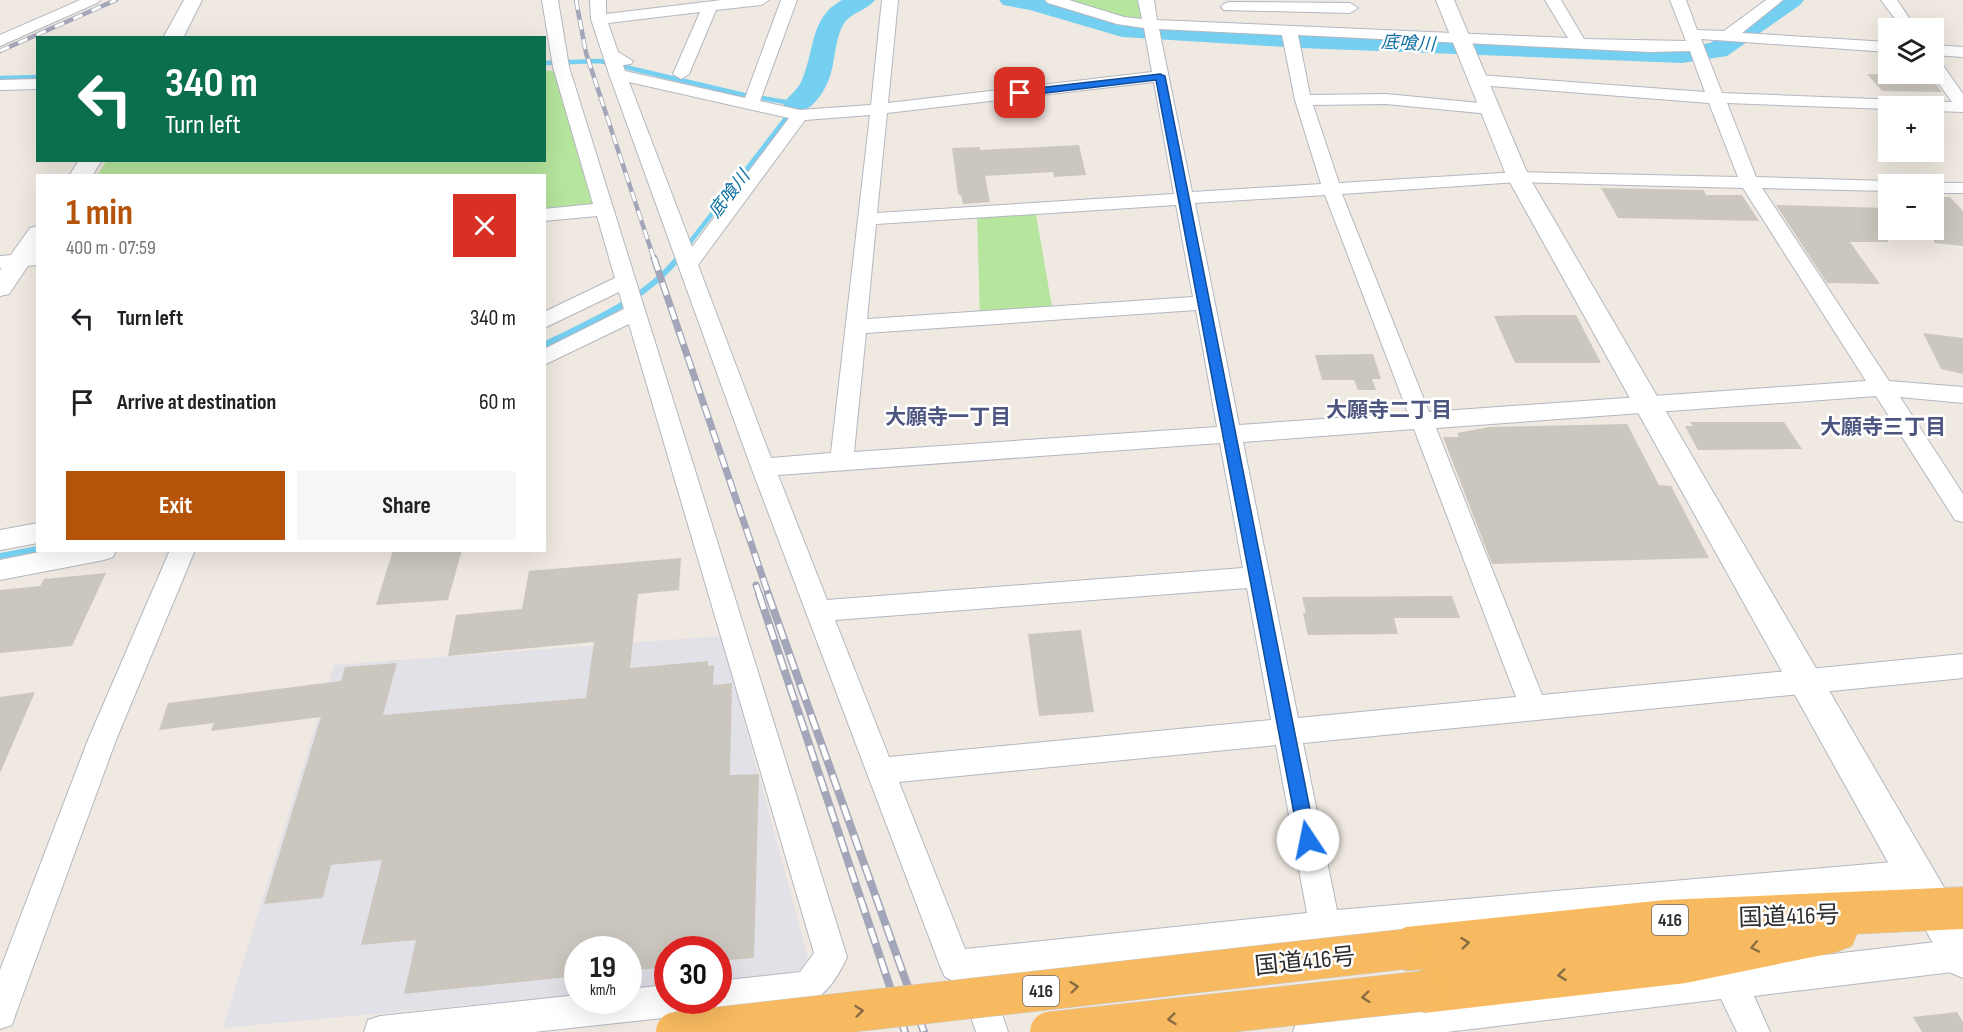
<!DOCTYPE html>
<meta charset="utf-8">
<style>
:root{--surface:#fff;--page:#f6f6f6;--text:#202124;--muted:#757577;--accent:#b45309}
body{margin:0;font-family:"Sofia Sans Condensed","Noto Sans JP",sans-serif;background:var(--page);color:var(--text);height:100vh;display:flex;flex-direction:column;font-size:22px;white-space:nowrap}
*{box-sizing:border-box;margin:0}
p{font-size:20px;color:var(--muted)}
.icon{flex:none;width:33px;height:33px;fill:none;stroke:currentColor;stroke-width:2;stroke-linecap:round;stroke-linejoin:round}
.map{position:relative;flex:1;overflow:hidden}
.sheet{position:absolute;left:36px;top:174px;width:510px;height:378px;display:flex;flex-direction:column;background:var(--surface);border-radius:0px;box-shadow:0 6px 24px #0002}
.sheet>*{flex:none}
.hud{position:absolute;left:36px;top:36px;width:510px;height:126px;border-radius:0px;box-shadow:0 6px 24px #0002;background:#0b6e4f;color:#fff;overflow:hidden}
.fabs{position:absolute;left:1878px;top:18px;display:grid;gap:12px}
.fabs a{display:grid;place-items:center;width:66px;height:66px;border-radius:0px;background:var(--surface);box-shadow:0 6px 24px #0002;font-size:30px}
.speed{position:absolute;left:564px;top:936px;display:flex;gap:12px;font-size:30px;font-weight:700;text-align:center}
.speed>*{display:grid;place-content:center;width:78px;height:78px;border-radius:50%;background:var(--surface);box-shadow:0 6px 24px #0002;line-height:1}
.speed small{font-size:15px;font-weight:400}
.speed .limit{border:9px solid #d22;background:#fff;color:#111}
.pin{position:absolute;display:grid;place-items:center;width:51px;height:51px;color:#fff;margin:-26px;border-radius:12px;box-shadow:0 3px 9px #0006}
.me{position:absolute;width:66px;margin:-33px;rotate:349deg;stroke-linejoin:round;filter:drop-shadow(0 0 4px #0008)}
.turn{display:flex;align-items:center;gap:21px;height:126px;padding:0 30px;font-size:27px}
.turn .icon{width:78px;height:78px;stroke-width:2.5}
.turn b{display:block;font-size:42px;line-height:51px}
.round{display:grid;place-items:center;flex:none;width:63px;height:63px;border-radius:0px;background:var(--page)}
.headline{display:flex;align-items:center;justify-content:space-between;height:102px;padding:0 30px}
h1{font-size:36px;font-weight:700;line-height:45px;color:var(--accent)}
.action{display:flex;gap:12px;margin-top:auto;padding:12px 30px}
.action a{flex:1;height:69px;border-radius:0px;background:var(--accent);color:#fff;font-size:24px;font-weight:700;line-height:69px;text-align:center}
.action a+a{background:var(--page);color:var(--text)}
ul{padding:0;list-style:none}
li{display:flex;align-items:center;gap:18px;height:84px;padding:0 30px}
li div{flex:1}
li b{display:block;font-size:22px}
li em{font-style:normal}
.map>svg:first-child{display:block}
.industrial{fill:#e3e1e8}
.green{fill:#b6e59e}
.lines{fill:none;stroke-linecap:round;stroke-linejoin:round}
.stream-far1{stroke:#75cff0;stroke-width:4.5}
.stream{stroke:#75cff0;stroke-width:6}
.river{fill:#75cff0;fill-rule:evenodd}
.building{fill:#cbc7bf}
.minor-casing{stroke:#b4b7c1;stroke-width:2}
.tertiary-casing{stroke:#b4b7c1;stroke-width:2}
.trunk-casing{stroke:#c9c9c9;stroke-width:1}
.minor{fill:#fff;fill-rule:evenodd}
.tertiary{fill:#fff;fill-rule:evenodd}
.trunk{fill:#f8ba60;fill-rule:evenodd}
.rail-far2-casing{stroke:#a3a6b8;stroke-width:4.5}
.rail-far1-casing{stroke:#a3a6b8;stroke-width:7}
.rail-casing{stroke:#a3a6b8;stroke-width:8}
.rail-far2{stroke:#fff;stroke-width:3;stroke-dasharray:10;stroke-linecap:butt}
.rail-far1{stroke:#fff;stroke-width:4.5;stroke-dasharray:13;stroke-linecap:butt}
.rail{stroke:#fff;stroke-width:5;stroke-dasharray:16;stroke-linecap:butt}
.trunk-bridge-casing{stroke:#c9c9c9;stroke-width:41;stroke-linecap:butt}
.trunk-bridge{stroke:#f8ba60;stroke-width:40}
.oneway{stroke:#896d44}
.route{fill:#1a73e8;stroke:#114b97;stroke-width:1.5}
.labels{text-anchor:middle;stroke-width:5;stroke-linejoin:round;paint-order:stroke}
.far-water-label{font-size:18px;font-style:italic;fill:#0d6fa3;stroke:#fff}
.shield{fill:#fff;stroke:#6d6d6d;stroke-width:1.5}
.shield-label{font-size:18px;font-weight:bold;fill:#2e2e2e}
.neighbourhood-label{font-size:21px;font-weight:bold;fill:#4d5680;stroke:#fff}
.near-street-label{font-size:24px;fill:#2e2e2e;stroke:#fff}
</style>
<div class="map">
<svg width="1963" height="1032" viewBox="0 0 1963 1032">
<rect width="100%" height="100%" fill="#efe9e1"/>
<path class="industrial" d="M721 636 808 957 801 970 719 981 718 950H668L667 986 629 990 628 950H578L577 995 223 1028 334 665Z"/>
<g class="green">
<path d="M1049 0H1145L1150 24Z"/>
<path d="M562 70 603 204 545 210 544 176H97L107 160H544L545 71Z"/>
<path d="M1036 214 1053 313 980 318 977 215Z"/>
</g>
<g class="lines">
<g class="stream-far1">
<path d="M544 63 600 61 744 95 797 104 677 259"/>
<path d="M0 78 38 77"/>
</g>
<g class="stream">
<path d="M544 345C590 322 645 300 678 258"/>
<path d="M0 556 38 549"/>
</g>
<g class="river">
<path d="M842 0H875C867 10 853 12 845 22 830 44 840 74 816 101 807 111 800 113 787 110L783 104C788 96 797 91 801 82 815 53 809 17 842 0Z"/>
<path d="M999 0H1050L1124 21 1301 32 1682 47 1710 43 1774 0H1804L1800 5 1727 56 1682 63 1301 48 1122 37 1030 10 1003 5Z"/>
</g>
</g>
<g class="building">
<path d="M1867 74 1930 75 1942 92 1882 91Z"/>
<path d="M1079 145 1086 175 1054 177 1053 172 985 176 990 202 963 204 961 195 958 194 952 148 980 147V150Z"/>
<path d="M1601 188 1704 190 1706 195H1742L1759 221 1618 218Z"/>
<path d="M1934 197H1950L1963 211V246L1934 243Z"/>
<path d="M1776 205 1888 208V242H1850L1880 284 1827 283Z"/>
<path d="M1528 315H1576L1601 363H1515L1494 316Z"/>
<path d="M1923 333 1963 338V374L1941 369Z"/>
<path d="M1373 354 1381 379H1372L1376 390H1358L1354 380H1322L1315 355Z"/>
<path d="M1690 422H1784L1802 449 1698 450 1685 426H1693Z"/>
<path d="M1627 424 1659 485 1671 486 1709 558 1492 564 1443 437H1459L1457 433 1490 427Z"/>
<path d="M393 550H462L448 600 376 605Z"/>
<path d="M681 558 679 590 638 594 630 668 708 661V666L714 665 713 685 732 683 730 775 759 774 754 958 718 961V950H668V967L628 971V950H578V976L404 994 416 940 361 945 382 860 331 865 323 898 264 904 321 717 211 731 214 723 159 730 168 703 341 681 345 667 397 663 383 715 586 698 594 642 448 656 456 615 522 609 529 571Z"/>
<path d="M106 573 72 646 0 653V590L40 586 44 579Z"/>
<path d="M1452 596 1460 618H1394L1398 634 1308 635 1303 613H1306L1302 597Z"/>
<path d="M1081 630 1094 712 1039 716 1028 634Z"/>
<path d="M35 692 0 773V697Z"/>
<path d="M1957 1012 1963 1022V1032H1922L1913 1017Z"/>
</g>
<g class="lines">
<defs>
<g id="minor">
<path d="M80 0H100L97 3 0 46V35Z"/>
<path d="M542 0H558L569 67 847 957C839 975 826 996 808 1003L718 1013 707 1008 703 1000H718V981L800 972 814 953 629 324 544 365V349L624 309 619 292 544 328V312L615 278 597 216 544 221V209L593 204 553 67Z"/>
<path d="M590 0H606V14L722 0H769L761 5 716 10 689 74 681 79 673 74 700 12 608 23 618 52 633 61 631 64 623 65 625 71 745 98 781 0H797L760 101 800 110 871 105 882 0H898L888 103 1152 72 1144 28 1117 24 1048 3 1045 0H1069L1124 17 1142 19 1138 0H1154L1157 20 1568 38 1545 0H1561L1584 39 1686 41 1670 0H1686L1697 30 1724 31 1766 0H1783L1742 33 1888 42V52L1701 39 1722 93 1952 102 1932 74 1934 59 1940 61 1963 94V112L1934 111V106H1888V109L1727 103 1756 177 1888 181 1896 184H1888V191L1762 188 1889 381 1963 387V403L1900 397 1963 494V522L1955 520 1876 396 1436 428 1542 695 1963 654V678L1303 743 1337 910 1916 860 1927 864 1931 875 1927 886 1916 890 1325 943 990 978 1008 1032H976L961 986 963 981 956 982 945 977 940 966 751 467 609 74 591 19ZM1159 29 1282 35 1295 100 1321 184 1192 192ZM1298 35 1650 52 1690 51 1705 92 1478 75 1470 80 1478 85 1709 103 1738 177 1518 172 1339 183 1313 105 1386 104 1490 114 1496 113 1498 109 1496 105 1490 104 1386 94 1310 95ZM629 82 789 118 692 247ZM1154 82 1174 194 877 213 887 113ZM870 115 831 453 771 458 698 265 805 120ZM1518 182 1743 188 1866 381 1429 412 1342 194ZM1325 195 1408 413 1239 425 1195 203ZM1176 205 1193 297 867 319 876 224ZM1196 310 1217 427 854 452 866 333ZM1414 429 1516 697 1298 718 1243 442ZM1220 443 1243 568 827 600 778 475ZM1247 588 1271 720 889 757 835 620ZM1276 745 1307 913 965 949 899 782Z"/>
<path d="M1881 0H1897L1916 28H1902Z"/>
<path d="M1229 2 1350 3 1358 8 1350 13 1224 10 1221 7 1224 4Z"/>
<path d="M1934 45 1963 47V57L1934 55Z"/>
<path d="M38 79V89L0 90V80Z"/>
<path d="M1934 183H1963V193H1934V184H1927Z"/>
<path d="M38 253V265L0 268V256Z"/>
<path d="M38 523V543L0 550V530Z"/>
<path d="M49 550H116L113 557 104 560 0 580V560Z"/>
<path d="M170 550H195L116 740 16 1013 12 1025 0 1029V970L88 740Z"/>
<path d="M1961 939 1963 940V970L1961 971 1754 996 1770 1032H1737L1721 999 1447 1032H1293L1297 1020 1309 1016Z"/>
<path d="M668 985V1000H697L692 1011 681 1016 534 1032H364L368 1020 380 1016 578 995V1000H628V989Z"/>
</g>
<g id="tertiary">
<path d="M184 0H202L183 38H163Z"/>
<path d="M1436 0H1454L1529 177 1963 920V978L1949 972 1507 177Z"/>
<path d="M79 160H102L92 176H69Z"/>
<path d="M38 226V251L9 294 0 296V270L30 228Z"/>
</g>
<path id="trunk" d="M1963 887V929L1857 934 1852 946 1837 952 1686 983 1424 1013 1408 1007 1402 991 1408 975 1424 969 1449 966 1406 971 1391 964 1384 949 1391 934 1406 927 1665 900Z"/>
</defs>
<use href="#minor" class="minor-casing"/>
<use href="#tertiary" class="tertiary-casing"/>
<use href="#trunk" class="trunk-casing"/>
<use href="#minor" class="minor"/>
<use href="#tertiary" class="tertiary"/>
<use href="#trunk" class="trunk"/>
<defs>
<g id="rail-far2">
<path d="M576 0 586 53 654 259"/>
<path d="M0 51 116 0"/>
</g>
<g id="rail-far1">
<path d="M654 258 769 596"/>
<path d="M756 585 760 596"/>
</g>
<g id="rail">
<path d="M759 594 905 1032"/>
<path d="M768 594 924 1032"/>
</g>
</defs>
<use href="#rail-far2" class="rail-far2-casing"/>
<use href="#rail-far1" class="rail-far1-casing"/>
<use href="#rail" class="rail-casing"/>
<use href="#rail-far2" class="rail-far2"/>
<use href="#rail-far1" class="rail-far1"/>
<use href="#rail" class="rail"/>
<defs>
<g id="trunk-bridge">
<path d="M676 1032 1406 949"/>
<path d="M1050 1032 1424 991"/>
</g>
</defs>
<use href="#trunk-bridge" class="trunk-bridge-casing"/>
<use href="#trunk-bridge" class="trunk-bridge"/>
</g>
<defs><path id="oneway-chevron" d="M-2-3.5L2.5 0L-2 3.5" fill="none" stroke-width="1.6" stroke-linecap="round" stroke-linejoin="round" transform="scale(1.5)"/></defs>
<g class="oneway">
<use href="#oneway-chevron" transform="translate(1465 943) rotate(-6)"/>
<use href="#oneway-chevron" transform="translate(1755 947) rotate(169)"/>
<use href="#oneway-chevron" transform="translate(1562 975) rotate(173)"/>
<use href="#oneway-chevron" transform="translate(1074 987) rotate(-6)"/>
<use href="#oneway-chevron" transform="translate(1366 997) rotate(174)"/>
<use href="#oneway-chevron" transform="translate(859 1011) rotate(-6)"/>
<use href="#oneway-chevron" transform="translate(1172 1019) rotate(174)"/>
</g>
<path class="route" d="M1160 74 1165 76 1316 840 1314 846 1308 848 1302 846 1299 840 1156 80 1020 96 1015 93 1020 90Z"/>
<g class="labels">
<g class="far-water-label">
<text transform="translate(1408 43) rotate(3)" y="6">底喰川</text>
<text transform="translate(729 194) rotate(-52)" y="6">底喰川</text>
</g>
<g class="shield">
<rect x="1652" y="905" width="36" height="30" rx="4.5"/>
<rect x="1023" y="976" width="36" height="30" rx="4.5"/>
</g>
<g class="shield-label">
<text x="1670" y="926">416</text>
<text x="1041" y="997">416</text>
</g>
<g class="neighbourhood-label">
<text x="1389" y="417">大願寺二丁目</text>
<text x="948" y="424">大願寺一丁目</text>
<text x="1883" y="434">大願寺三丁目</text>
</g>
<g class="near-street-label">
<text transform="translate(1789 916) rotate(-2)" y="8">国道416号</text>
<text transform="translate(1305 961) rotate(-6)" y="8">国道416号</text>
</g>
</g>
</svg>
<div class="fabs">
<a><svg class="icon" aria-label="layers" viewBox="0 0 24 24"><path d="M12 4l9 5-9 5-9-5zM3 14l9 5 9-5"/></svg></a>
<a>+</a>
<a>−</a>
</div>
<div class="speed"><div>19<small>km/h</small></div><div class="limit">30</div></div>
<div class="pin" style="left:1020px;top:93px;background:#d93025"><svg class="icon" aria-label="arrive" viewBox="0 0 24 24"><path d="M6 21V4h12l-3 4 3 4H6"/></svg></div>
<svg class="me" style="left:1308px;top:840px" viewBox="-20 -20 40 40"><circle r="19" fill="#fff"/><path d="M0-13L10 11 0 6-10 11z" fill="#1a73e8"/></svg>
<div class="hud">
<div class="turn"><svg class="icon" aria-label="left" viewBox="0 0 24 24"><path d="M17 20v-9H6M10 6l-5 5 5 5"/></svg><div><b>340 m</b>Turn left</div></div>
</div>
<section class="sheet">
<div class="headline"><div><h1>1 min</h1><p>400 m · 07:59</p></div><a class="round" style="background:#d93025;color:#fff"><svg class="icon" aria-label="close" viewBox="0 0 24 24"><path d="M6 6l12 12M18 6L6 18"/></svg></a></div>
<ul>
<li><svg class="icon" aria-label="left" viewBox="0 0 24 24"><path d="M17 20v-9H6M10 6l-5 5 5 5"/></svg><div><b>Turn left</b></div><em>340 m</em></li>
<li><svg class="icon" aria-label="arrive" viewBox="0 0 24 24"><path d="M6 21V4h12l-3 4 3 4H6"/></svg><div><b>Arrive at destination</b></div><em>60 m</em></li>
</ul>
<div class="action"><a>Exit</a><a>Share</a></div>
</section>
</div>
